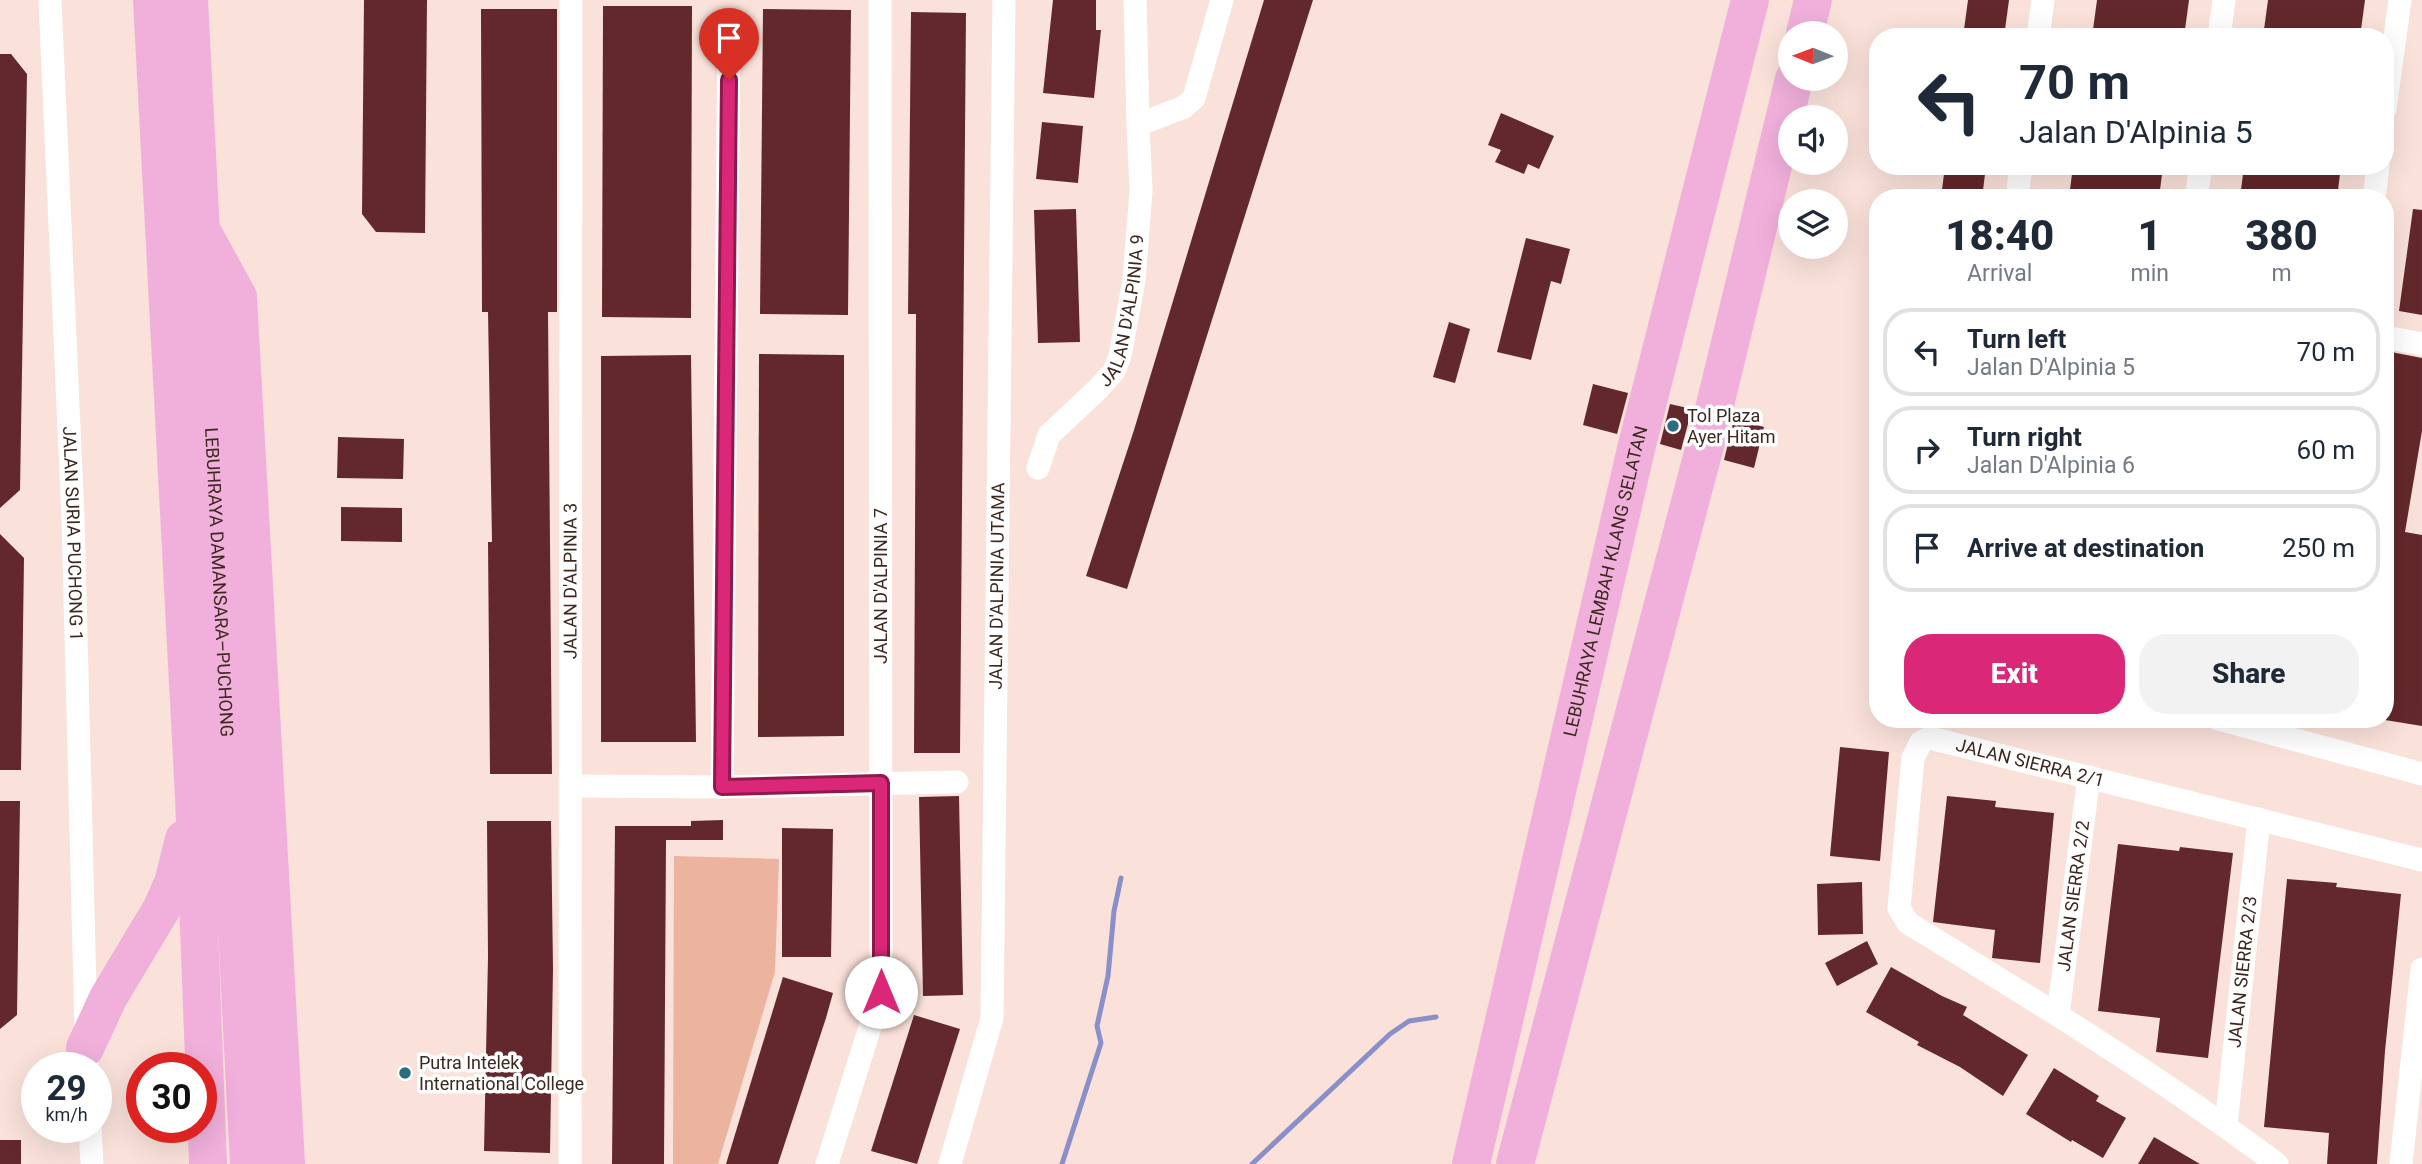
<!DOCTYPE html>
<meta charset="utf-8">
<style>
:root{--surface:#fff;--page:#f2f2f3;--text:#1f2937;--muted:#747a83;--line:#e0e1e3;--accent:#db2777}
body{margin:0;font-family:Roboto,sans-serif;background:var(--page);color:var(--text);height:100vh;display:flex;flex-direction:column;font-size:26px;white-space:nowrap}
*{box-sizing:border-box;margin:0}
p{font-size:23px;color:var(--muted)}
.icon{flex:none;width:38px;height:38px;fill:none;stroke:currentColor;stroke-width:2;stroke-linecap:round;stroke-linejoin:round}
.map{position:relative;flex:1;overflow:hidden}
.details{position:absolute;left:1869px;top:189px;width:525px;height:539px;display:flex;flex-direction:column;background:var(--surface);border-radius:28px;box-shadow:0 7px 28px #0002}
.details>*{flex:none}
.guide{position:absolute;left:1869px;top:28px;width:525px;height:147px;border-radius:28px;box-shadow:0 7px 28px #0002;background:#fff;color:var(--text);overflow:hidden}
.needle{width:46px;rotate:271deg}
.buttons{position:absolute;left:1778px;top:21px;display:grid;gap:14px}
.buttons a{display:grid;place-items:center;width:70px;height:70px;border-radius:50%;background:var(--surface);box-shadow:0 7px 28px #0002;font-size:35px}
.speed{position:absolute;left:21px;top:1052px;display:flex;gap:14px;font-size:35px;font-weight:700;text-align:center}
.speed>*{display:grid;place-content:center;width:91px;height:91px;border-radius:50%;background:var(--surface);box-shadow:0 7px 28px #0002;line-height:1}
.speed small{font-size:18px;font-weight:400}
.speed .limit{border:10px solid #d22;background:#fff;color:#111}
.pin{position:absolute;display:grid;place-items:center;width:60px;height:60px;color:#fff;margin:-72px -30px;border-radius:50% 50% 50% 0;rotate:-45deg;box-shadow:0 0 7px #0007}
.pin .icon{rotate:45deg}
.me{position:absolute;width:77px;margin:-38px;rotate:0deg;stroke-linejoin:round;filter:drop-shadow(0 0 5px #0008)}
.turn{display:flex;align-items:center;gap:24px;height:147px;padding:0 35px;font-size:32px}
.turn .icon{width:91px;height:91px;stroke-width:2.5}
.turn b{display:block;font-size:49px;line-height:60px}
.eta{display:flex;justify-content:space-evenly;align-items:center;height:119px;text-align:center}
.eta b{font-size:42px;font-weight:800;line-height:49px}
.button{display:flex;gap:14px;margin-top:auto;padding:14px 35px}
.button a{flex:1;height:80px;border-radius:28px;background:var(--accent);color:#fff;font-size:28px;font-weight:800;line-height:80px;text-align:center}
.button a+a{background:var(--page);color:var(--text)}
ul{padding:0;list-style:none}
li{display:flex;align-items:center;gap:21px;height:88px;margin:0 14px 10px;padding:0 21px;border:4px solid var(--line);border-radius:28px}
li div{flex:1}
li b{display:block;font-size:26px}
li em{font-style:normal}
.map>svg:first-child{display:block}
.green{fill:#ecb39f}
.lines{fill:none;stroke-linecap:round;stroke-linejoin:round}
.stream{stroke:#8a8fc9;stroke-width:5}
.building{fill:#63282b}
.street{stroke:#fff;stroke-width:23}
.highway{stroke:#f0b0db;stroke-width:38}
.route-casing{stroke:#8e194d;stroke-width:18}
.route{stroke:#db2777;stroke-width:12}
.poi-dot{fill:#2b6d80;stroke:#fff;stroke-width:2.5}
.labels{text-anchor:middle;stroke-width:7;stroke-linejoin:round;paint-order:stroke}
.street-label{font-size:18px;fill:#3d2820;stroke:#fff}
.poi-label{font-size:18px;fill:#3d2820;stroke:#fff;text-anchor:start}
</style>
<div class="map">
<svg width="2422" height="1164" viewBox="0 0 2422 1164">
<rect width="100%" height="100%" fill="#fae2da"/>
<path class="green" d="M674 856 779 859 775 972 718 1164H673Z"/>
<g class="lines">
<g class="stream">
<path d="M1062 1164 1101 1043 1097 1026 1108 976 1114 911 1121 878"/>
<path d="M1252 1164 1390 1034 1409 1021 1436 1017"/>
</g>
</g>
<g class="building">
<path d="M364 0H427L425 233 376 232 362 214Z"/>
<path d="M1053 0H1096V30H1101L1094 98 1043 93Z"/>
<path d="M1264 0H1313L1127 589 1086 576 1134 430Z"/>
<path d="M1968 0H2009L2004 37H1963Z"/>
<path d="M2097 0H2189L2184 37H2092Z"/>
<path d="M2268 0H2365L2360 37H2263Z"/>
<path d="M603 6H692L691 318 602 317Z"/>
<path d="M481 9H557V312H548L552 774H490L488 542H492L488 312H482Z"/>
<path d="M763 9 851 10 848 315 760 314Z"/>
<path d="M911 12 966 13 960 753H914L916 314H908Z"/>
<path d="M0 54H11L27 74 20 490 0 508Z"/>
<path d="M1501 113 1554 136 1539 169 1528 164 1524 174 1495 162 1501 150 1488 145Z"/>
<path d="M1042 122 1083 126 1078 183 1036 179Z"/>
<path d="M1945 166H1986L1982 198H1941Z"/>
<path d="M2073 166H2163L2159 198H2069Z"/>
<path d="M2244 166H2341L2337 198H2240Z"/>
<path d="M1076 209 1080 342 1038 343 1034 210Z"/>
<path d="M2413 209 2422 210V315L2399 311Z"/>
<path d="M1526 238 1570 249 1561 284 1551 281 1531 360 1497 352Z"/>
<path d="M1449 322 1470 329 1455 383 1433 377Z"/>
<path d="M2391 352 2422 358V431L2405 532 2422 535V726L2385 720V384Z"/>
<path d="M759 354 844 355V736L758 737Z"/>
<path d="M691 355 696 742H601V356Z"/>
<path d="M1593 384 1628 393 1617 434 1583 425Z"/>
<path d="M1670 404 1692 409 1681 450 1660 444Z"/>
<path d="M1734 419 1764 427 1754 468 1724 460Z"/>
<path d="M338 437 404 439 403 479 337 478Z"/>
<path d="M341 507 402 508V542L341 541Z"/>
<path d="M0 534 24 558 21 770H0Z"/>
<path d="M1840 747 1889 752 1880 861 1830 856Z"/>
<path d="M959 796 963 995 923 996 919 797Z"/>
<path d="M1947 796 1996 801 1995 807 2054 813 2040 963 1992 958 1995 930 1933 922Z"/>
<path d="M0 801H20L17 1015 0 1029Z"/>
<path d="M723 820V840H666L664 1164H612L615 826H691V821Z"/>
<path d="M487 821H551L553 969 550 1153 484 1151 488 957Z"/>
<path d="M782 828 833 829 831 957H782Z"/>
<path d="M2118 844 2179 851 2180 847 2233 853 2208 1058 2156 1052 2160 1018 2098 1011Z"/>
<path d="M2287 879 2337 883 2336 887 2401 894 2385 1051 2377 1164H2327L2329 1133 2264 1127Z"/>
<path d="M1862 882 1863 934 1818 935 1817 884Z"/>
<path d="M1867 941 1878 964 1837 986 1825 963Z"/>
<path d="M1891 967 1942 996 1967 1007 1963 1015 2028 1055 2003 1096 1960 1067 1917 1045 1919 1042 1866 1012Z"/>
<path d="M783 977 833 993 826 1018 778 1164H726Z"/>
<path d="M914 1015 960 1029 917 1164 871 1151Z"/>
<path d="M2054 1068 2099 1096 2096 1101 2126 1118 2103 1158 2072 1140 2071 1142 2026 1114Z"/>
<path d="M2154 1137 2200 1164H2138Z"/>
<rect x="0" y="1140" width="21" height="24"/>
</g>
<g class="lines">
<g class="street">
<path id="s1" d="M50 0 73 518 87 1068"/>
<path d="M1135 0 1138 125 1184 107 1194 98 1222 0"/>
<path d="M2038 37 2043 0"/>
<path d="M2219 37 2224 0"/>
<path d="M2385 109 2400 0"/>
<path d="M2017 198 2021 166"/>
<path d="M2196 198 2201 166"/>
<path d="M2374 198 2378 166"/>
<path d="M2385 337 2422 344"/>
<path id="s2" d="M1038 468 1049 435 1099 388 1114 371 1120 356 1134 280 1141 191 1138 125"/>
<path d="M2218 719 2422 774"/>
<path d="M572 786 722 787 957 782"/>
<path d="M722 787 729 26"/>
<path id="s3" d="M2058 1014 2089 777"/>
<path id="s4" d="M2226 1125 2259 819"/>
<path d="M90 1127 92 1164"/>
<path id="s5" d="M570 1164 571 0"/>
<path d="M827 1164 881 992 880 0"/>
<path id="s6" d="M950 1164 992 1018 1004 0"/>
<path id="s7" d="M2277 1164C2159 1076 2033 999 1908 923L1899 908 1913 758 1921 742 1930 738 2422 860"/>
<path d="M2401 1164 2422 969"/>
</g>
<g class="highway">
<path d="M152 0 194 797 208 1164"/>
<path id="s8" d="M189 0 249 1164"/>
<path d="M1805 33 1813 0"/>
<path d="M204 235 238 297 286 1164"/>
<path d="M85 1048 108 998 162 908 173 883 184 839"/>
<path id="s9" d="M1471 1164 1636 449 1750 0"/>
<path d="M1515 1164 1707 438 1794 79"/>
</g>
</g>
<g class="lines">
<defs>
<path id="route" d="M729 80 722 787 881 783V992"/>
</defs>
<use href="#route" class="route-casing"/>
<use href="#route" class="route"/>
</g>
<g class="poi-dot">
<circle cx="1673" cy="426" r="7"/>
<circle cx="405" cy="1073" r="7"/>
</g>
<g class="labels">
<g class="street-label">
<text dy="6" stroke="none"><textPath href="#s2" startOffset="187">JALAN D'ALPINIA 9</textPath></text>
<text dy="6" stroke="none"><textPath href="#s1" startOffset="534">JALAN SURIA PUCHONG 1</textPath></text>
<text dy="6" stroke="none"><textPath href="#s9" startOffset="598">LEBUHRAYA LEMBAH KLANG SELATAN</textPath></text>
<text dy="6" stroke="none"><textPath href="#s8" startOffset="583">LEBUHRAYA DAMANSARA–PUCHONG</textPath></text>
<text dy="6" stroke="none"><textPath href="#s5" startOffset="583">JALAN D'ALPINIA 3</textPath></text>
<text dy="6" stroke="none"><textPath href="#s6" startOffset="584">JALAN D'ALPINIA UTAMA</textPath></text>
<text transform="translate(881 586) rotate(-90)" y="6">JALAN D'ALPINIA 7</text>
<text dy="6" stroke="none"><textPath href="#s7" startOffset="740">JALAN SIERRA 2/1</textPath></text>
<text dy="6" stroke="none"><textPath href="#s3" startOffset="119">JALAN SIERRA 2/2</textPath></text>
<text dy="6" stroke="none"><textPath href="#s4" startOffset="154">JALAN SIERRA 2/3</textPath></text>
</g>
<g class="poi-label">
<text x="1687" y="422">Tol Plaza<tspan x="1687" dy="21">Ayer Hitam</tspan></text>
<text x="419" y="1069">Putra Intelek<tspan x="419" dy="21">International College</tspan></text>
</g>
</g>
</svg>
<div class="buttons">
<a><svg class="needle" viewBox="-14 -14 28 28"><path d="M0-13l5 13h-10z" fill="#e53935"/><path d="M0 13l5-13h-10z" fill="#747a83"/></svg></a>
<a><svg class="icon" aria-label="sound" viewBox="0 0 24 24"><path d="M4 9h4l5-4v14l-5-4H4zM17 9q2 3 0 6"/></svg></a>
<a><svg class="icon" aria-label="layers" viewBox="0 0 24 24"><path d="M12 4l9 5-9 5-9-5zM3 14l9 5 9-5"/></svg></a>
</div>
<div class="speed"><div>29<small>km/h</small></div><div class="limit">30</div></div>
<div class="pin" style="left:729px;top:80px;background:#d93025"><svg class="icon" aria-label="arrive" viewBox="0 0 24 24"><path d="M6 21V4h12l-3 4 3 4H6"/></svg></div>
<svg class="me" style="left:881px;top:992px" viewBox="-20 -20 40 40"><circle r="19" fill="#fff"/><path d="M0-13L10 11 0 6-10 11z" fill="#db2777"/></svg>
<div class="guide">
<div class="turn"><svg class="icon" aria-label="left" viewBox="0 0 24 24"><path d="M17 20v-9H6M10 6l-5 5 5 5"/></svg><div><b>70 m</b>Jalan D'Alpinia 5</div></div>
</div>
<section class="details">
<div class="eta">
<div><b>18:40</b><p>Arrival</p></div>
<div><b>1</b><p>min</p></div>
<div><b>380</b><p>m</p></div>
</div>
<ul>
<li><svg class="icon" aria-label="left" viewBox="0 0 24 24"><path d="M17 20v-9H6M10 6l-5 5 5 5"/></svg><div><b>Turn left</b><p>Jalan D'Alpinia 5</p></div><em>70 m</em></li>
<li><svg class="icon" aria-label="right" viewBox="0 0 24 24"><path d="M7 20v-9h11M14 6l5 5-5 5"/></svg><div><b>Turn right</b><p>Jalan D'Alpinia 6</p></div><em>60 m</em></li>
<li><svg class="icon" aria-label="arrive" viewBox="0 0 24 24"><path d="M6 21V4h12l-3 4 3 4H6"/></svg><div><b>Arrive at destination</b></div><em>250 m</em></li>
</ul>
<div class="button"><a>Exit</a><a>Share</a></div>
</section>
</div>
